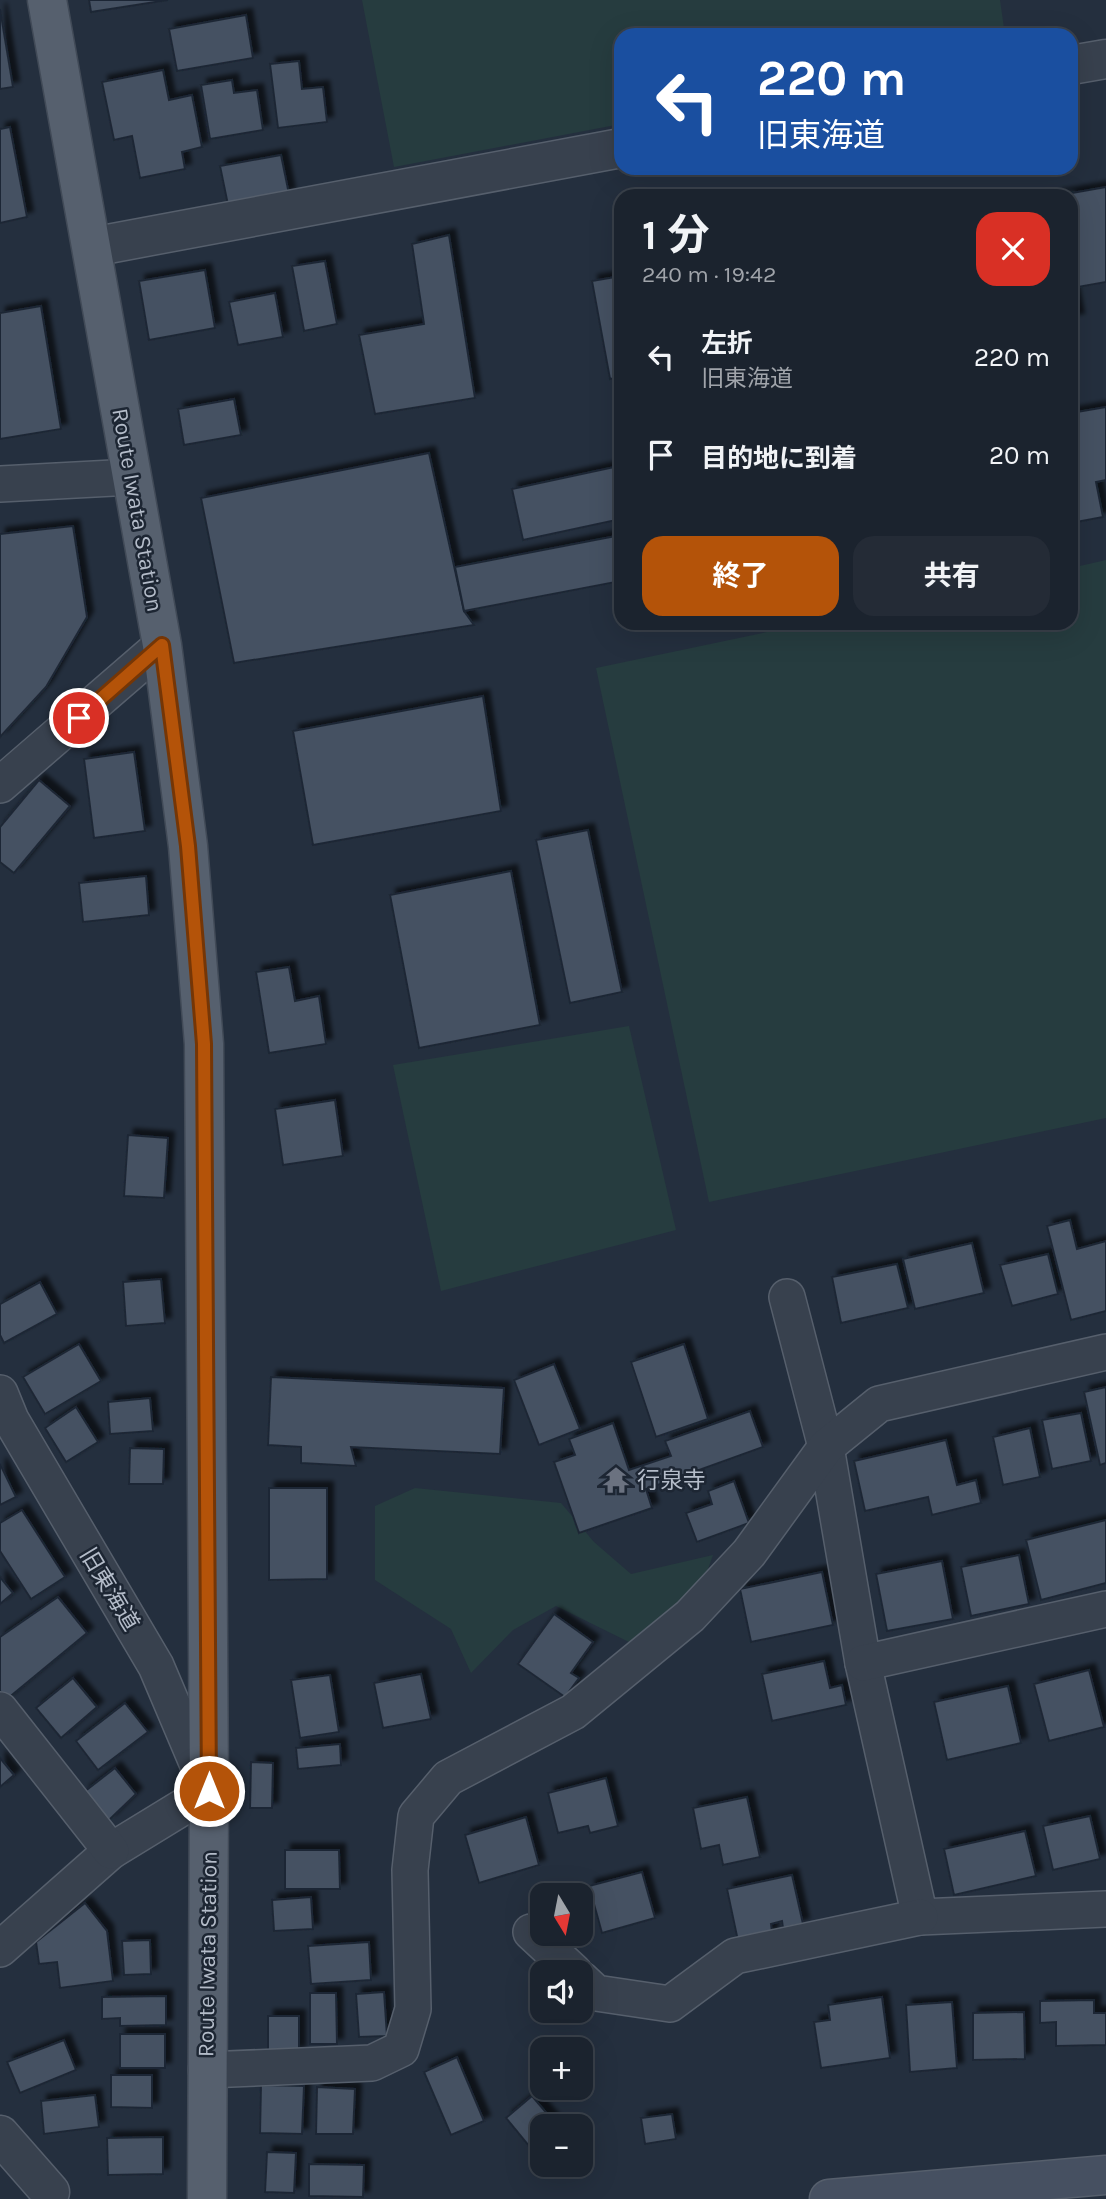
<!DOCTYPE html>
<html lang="ja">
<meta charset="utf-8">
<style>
:root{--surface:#1b232e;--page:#242b36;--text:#f1f3f6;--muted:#a0a4aa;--line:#39404a;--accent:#b45309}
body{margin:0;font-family:Karla,"Noto Sans JP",sans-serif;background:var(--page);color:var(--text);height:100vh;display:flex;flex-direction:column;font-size:26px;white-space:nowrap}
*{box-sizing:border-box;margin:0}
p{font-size:23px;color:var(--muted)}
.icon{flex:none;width:38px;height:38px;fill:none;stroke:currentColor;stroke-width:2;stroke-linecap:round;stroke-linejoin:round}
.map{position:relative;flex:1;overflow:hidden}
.details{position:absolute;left:614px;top:189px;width:464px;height:441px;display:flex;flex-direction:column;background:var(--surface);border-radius:21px;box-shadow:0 7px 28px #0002,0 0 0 2px var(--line)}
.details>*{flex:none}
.guide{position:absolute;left:614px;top:28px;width:464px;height:147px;border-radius:21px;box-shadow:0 7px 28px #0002,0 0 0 2px var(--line);background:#1a4fa0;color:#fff;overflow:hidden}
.needle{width:46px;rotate:170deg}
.tools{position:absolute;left:530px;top:1883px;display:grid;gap:14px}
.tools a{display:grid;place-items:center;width:63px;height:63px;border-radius:14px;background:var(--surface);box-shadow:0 7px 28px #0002,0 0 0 2px var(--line);font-size:35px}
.pin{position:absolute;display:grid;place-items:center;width:60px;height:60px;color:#fff;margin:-30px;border:4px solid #fff;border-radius:50%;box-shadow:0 2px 7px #0007}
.me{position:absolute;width:77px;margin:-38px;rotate:0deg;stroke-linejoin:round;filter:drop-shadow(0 0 5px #0008)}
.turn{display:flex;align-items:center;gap:24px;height:147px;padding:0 28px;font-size:32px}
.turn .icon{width:91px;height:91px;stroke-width:2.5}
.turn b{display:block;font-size:49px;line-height:60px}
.round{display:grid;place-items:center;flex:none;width:74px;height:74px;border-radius:21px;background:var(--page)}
.summary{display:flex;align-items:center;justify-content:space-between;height:119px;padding:0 28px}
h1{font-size:42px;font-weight:700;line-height:52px}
.action{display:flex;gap:14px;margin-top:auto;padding:14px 28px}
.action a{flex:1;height:80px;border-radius:21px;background:var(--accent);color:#fff;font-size:28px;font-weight:700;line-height:80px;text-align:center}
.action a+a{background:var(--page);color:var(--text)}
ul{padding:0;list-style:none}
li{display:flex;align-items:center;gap:21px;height:98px;padding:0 28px}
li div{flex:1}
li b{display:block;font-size:26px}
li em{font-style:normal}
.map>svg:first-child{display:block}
.green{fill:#263c3f}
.building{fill:#455162;stroke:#1f2835;stroke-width:2;filter:url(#shadow)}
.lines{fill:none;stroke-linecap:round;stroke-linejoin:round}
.minor-casing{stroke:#565f6c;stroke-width:38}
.tertiary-casing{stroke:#565f6c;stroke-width:41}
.secondary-casing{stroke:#565f6c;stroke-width:41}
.primary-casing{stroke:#414a57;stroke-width:41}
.minor{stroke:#38414e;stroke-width:35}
.tertiary{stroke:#38414e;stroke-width:38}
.secondary{stroke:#465061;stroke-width:38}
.primary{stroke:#56606e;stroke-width:38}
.route-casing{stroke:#753606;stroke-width:18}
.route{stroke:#b45309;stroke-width:12}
.labels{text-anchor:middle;stroke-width:5;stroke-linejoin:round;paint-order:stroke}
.street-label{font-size:23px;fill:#b4bcc9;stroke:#1d2633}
.poi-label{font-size:23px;fill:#b4bcc9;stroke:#1d2633;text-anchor:start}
</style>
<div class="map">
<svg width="1106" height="2199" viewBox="0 0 1106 2199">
<defs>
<filter id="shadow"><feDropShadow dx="6" dy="-6" stdDeviation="2" flood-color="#0009"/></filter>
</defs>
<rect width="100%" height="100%" fill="#242f3e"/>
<g class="green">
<path d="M362 0H1000L1005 35H621V124L394 167Z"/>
<path d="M1106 560V1118L709 1202 596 668 810 623H1071V568Z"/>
<path d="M629 1026 676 1230 441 1291 393 1065Z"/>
<path d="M415 1488 561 1503 594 1542 631 1574 713 1555 697 1600 633 1644 556 1606 513 1630 471 1673 451 1629 375 1580V1506Z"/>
</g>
<g class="building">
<path d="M89 0H168L91 12Z"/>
<path d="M0 9 13 87 0 89Z"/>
<path d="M246 15 253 58 177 71 169 29Z"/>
<path d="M299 61 302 89 323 87 327 122 278 128 270 64Z"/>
<path d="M163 70 169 100 192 95 202 147 182 152 185 169 140 178 132 136 114 140 102 82Z"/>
<path d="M232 80 234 93 257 90 263 130 210 139 201 85Z"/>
<path d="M10 127 27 217 0 223V129Z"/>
<path d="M281 155 289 194 228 205 220 166Z"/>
<path d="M1106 187V282L1072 288 1078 319 1071 320V196H1055Z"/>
<path d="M449 235 475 398 375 414 359 335 424 324 412 244Z"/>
<path d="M325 261 337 324 304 331 292 266Z"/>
<path d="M205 270 215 328 149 340 139 281Z"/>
<path d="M621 276V377L610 379 592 281Z"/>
<path d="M275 293 283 337 238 345 229 302Z"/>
<path d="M41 306 61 429 0 439V313Z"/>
<path d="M234 399 241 435 184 445 178 409Z"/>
<path d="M1106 407V480L1096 482 1103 517 1071 523V413Z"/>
<path d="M429 453 464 611 474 625 234 663 201 498Z"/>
<path d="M619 466 621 519 523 540 512 489Z"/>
<path d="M73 526 87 617 46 687 0 737V534Z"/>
<path d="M621 535V581L464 611 455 567Z"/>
<path d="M483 696 501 811 313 845 293 731Z"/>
<path d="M134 752 145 831 94 838 84 759Z"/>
<path d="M39 780 70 806 14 873 0 862V827Z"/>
<path d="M588 830 622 992 570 1003 536 840Z"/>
<path d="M511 871 540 1025 419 1048 390 895Z"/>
<path d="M146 876 149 915 83 922 79 883Z"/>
<path d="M289 967 295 1001 319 996 326 1044 269 1053 256 972Z"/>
<path d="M335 1100 343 1156 283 1165 275 1109Z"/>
<path d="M128 1135 168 1138 164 1198 124 1196Z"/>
<path d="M1070 1220 1077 1249 1106 1241V1311L1071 1320 1047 1226Z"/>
<path d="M972 1243 984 1293 915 1309 903 1259Z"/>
<path d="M1048 1254 1058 1294 1012 1306 1000 1265Z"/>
<path d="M897 1264 908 1308 841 1323 832 1277Z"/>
<path d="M161 1279 165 1323 126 1326 123 1282Z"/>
<path d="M40 1282 57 1314 4 1343 0 1335V1304Z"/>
<path d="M79 1344 101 1381 45 1414 23 1377Z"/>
<path d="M684 1344 708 1419 656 1437 631 1362Z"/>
<path d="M554 1364 580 1429 539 1445 514 1380Z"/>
<path d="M271 1377 504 1388 500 1454 351 1447 356 1466 301 1463V1447L268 1445Z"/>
<path d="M1106 1387V1463L1100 1465 1084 1392Z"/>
<path d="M150 1398 153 1431 110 1434 108 1402Z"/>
<path d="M76 1407 98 1442 66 1462 45 1428Z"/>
<path d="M750 1411 763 1447 646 1489 652 1508 579 1533 554 1462 575 1455 569 1439 613 1423 629 1470 671 1456 665 1441Z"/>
<path d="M1081 1413 1091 1461 1052 1469 1042 1420Z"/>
<path d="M1030 1428 1040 1477 1003 1485 993 1437Z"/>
<path d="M946 1440 957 1485 976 1480 981 1503 932 1515 928 1497 865 1511 854 1461Z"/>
<path d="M130 1448 164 1449 163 1484H129Z"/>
<path d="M0 1464 16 1497 0 1505Z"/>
<path d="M734 1481 749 1523 697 1542 686 1513 712 1504 708 1491Z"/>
<path d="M269 1488H327V1579L269 1580Z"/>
<path d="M22 1510 65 1577 31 1599 0 1551V1523Z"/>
<path d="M1106 1520V1583L1041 1600 1026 1540Z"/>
<path d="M1019 1555 1029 1604 971 1616 961 1567Z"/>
<path d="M942 1561 953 1619 887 1631 876 1574Z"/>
<path d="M822 1572 833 1625 751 1642 740 1589Z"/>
<path d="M0 1577 13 1593 0 1604Z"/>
<path d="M58 1597 87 1633 7 1699 0 1691V1637Z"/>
<path d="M554 1614 593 1642 571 1673 579 1678 565 1697 518 1664Z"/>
<path d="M824 1661 830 1688 842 1685 846 1705 772 1721 762 1674Z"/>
<path d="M1089 1670 1104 1727 1049 1741 1034 1684Z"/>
<path d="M421 1674 431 1719 383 1728 374 1683Z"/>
<path d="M330 1675 339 1732 300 1738 291 1680Z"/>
<path d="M73 1678 97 1707 61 1738 36 1708Z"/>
<path d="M1008 1686 1021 1743 947 1760 934 1702Z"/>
<path d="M125 1703 148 1732 98 1770 76 1741Z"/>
<path d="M340 1744 341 1765 298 1769 296 1748Z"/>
<path d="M0 1758 14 1775 0 1787Z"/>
<path d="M251 1762 273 1763 272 1808H250Z"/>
<path d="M115 1768 136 1794 109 1820 84 1792Z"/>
<path d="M606 1778 618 1826 590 1833 588 1826 558 1833 548 1793Z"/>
<path d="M747 1797 760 1857 723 1865 719 1845 701 1849 693 1808Z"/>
<path d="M1090 1816 1100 1859 1053 1870 1043 1826Z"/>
<path d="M526 1817 539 1865 479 1883 465 1835Z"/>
<path d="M1025 1831 1036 1876 954 1895 944 1849Z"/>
<path d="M285 1850H339L340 1889H285Z"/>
<path d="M642 1872 655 1918 602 1933 589 1886Z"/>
<path d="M792 1875 803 1924 783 1928 782 1921 771 1924 772 1933 738 1941 727 1889Z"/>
<path d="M311 1897 313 1929 274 1931 272 1900Z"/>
<path d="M85 1903 107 1931 113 1981 60 1988 57 1962 39 1964 36 1942Z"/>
<path d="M150 1940 151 1974 124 1975 122 1941Z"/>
<path d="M369 1942 371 1980 311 1984 308 1946Z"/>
<path d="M384 1992 387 2036 359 2037 356 1994Z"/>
<path d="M310 1993H336L337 2044H310Z"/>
<path d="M166 1996V2025L120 2026V2018L102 2019V1997Z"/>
<path d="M882 1997 890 2058 821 2068 814 2022 830 2020 828 2005Z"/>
<path d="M1094 2000V2013H1106V2045L1056 2046V2022L1040 2023V2001Z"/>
<path d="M952 2002 957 2068 910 2072 906 2005Z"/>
<path d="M1024 2012 1025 2059 973 2060V2013Z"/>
<path d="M268 2016H299V2052L268 2051Z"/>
<rect x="120" y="2034" width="45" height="34"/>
<path d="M64 2040 76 2070 20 2093 7 2062Z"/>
<path d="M457 2057 484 2121 451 2135 424 2072Z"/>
<path d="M111 2075H152V2108L111 2107Z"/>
<path d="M261 2085 304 2086 302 2134 260 2133Z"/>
<path d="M317 2087 355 2089 353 2134H316Z"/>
<path d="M95 2095 99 2127 44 2134 41 2101Z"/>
<path d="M532 2096 556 2124 542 2126V2135L529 2146 506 2118Z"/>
<path d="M672 2114 676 2139 645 2144 641 2118Z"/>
<path d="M163 2137V2174L108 2175 107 2138Z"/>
<path d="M267 2152 296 2153 294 2193 265 2192Z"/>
<path d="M309 2164 364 2165 363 2197 309 2196Z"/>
</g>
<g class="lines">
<defs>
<g id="minor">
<path d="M0 484 132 477"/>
<path d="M0 785 162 645"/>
<path d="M787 1297 826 1447 863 1663 920 1917 1106 1909"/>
<path d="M0 1393 11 1420 156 1666 209 1791 111 1851 0 1949"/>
<path d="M863 1663 1106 1609"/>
<path d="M0 1710 111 1851"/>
<path d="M531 1932 574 1972"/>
<path d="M581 1979 596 1993 670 2004 735 1956 920 1917"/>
<path d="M206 2070 372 2063 401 2049 413 2009 410 1870 416 1816 448 1778 573 1712 690 1616 749 1553 826 1447 879 1404 1106 1352"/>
</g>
<g id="tertiary">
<path d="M1071 65 1106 59"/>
<path d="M92 247 621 148"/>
<path d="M0 2135 50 2192"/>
</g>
<path id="secondary" d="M829 2199 1106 2175"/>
<path id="primary" d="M47 0 162 645 188 846 204 1044 209 1791 207 2199"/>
</defs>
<use href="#minor" class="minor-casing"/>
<use href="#tertiary" class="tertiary-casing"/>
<use href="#secondary" class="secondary-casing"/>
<use href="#primary" class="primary-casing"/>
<use href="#minor" class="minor"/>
<use href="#tertiary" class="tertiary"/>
<use href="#secondary" class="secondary"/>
<use href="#primary" class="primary"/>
</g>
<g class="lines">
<defs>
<path id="route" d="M79 718 162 645 188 846 204 1044 209 1791"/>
</defs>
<use href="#route" class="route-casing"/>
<use href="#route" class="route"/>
</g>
<defs>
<symbol id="temple-bare" viewBox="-9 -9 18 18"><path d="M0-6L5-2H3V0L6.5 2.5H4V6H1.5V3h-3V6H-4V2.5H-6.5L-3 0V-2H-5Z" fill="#6b7280" stroke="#1d2633" stroke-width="2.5" paint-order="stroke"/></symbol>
</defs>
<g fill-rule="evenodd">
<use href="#temple-bare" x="597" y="1461" width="38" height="38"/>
</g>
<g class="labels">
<g class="street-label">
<text transform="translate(138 510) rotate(80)" y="8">Route Iwata Station</text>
<text transform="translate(110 1589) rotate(59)" y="8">旧東海道</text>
<text transform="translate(207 1954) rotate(-89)" y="8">Route Iwata Station</text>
</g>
<g class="poi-label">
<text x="637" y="1488">行泉寺</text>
</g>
</g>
</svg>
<div class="tools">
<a><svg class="needle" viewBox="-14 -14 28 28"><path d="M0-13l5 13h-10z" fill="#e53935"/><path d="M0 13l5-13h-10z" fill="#a0a4aa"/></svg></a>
<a><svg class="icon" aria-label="sound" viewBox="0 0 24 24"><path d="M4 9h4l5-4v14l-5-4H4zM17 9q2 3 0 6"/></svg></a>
<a>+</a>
<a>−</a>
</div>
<div class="pin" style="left:79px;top:718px;background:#d93025"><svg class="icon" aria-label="arrive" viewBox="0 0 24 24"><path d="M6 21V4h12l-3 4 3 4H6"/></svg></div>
<svg class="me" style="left:209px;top:1791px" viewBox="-20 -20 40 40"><circle r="17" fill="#b45309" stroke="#fff" stroke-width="3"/><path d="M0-11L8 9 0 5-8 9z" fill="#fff"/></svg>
<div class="guide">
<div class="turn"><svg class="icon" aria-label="left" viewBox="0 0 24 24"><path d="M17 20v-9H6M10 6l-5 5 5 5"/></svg><div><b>220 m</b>旧東海道</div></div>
</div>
<section class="details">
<div class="summary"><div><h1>1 分</h1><p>240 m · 19:42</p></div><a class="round" style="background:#d93025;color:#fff"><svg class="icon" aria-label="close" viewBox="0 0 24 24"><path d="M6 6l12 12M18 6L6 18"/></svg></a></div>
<ul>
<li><svg class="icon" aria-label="left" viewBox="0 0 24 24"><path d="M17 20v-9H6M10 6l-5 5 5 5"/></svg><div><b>左折</b><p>旧東海道</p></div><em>220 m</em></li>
<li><svg class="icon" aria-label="arrive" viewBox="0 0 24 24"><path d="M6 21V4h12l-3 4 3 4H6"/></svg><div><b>目的地に到着</b></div><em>20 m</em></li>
</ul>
<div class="action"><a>終了</a><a>共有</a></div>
</section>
</div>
